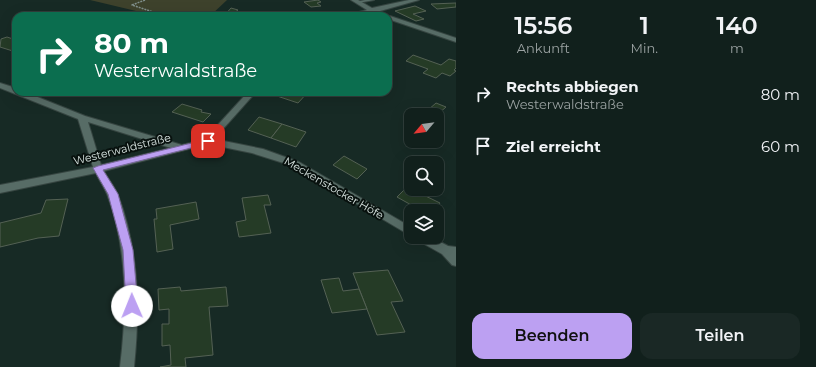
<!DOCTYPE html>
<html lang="de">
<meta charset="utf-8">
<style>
:root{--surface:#11201c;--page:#1a2825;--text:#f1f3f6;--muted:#9ca3a3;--line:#303e3b;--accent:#bca0f2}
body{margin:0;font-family:Montserrat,sans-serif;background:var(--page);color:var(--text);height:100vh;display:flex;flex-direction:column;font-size:15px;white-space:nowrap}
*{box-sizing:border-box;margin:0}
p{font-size:13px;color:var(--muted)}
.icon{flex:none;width:22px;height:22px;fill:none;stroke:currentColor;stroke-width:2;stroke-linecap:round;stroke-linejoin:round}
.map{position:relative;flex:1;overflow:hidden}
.sheet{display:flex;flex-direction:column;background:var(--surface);width:360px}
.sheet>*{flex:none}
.guide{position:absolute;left:12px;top:12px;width:380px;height:84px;border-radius:12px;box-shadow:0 4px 16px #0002,0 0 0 1px var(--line);background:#0b6e4f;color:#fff;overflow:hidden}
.needle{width:26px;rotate:241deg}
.buttons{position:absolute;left:404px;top:108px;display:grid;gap:8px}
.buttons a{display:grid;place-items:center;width:40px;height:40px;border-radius:8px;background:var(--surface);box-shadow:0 4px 16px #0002,0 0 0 1px var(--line);font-size:20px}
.pin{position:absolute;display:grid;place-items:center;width:34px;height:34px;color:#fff;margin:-17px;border-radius:8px;box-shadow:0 2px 6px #0006}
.me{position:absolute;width:44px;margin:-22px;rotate:359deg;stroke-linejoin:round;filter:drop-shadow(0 0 3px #0008)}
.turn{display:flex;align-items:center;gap:14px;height:84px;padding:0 16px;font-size:18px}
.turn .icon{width:52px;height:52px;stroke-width:2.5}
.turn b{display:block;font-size:28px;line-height:34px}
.eta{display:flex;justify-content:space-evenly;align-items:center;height:68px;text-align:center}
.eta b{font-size:24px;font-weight:600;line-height:28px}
.primary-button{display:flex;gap:8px;margin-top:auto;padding:8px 16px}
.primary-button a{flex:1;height:46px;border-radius:12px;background:var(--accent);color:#111;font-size:16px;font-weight:600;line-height:46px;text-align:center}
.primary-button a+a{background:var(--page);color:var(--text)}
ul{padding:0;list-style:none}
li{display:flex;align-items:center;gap:12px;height:52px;padding:0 16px}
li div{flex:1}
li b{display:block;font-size:15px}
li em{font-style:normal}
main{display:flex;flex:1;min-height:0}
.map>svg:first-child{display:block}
.green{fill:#3e422c}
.building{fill:#253b26;stroke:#546154}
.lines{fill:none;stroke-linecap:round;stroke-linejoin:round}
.lane-casing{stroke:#364541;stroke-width:2}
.street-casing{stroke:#364541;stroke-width:2}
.path{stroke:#80908c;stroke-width:1.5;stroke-dasharray:2 1;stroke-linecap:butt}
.lane{fill:#576c66;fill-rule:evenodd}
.street{fill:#576c66;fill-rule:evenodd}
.route{fill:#bca0f2;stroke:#7a689d}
.labels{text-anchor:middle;stroke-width:4;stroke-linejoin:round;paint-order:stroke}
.street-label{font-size:11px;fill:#d9e5e2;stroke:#08110e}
</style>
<main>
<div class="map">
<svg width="456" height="367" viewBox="0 0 456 367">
<rect width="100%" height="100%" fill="#172a25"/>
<path class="green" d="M90 0H227L210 16H157Z"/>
<g class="building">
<path d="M318 0 321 2 317 3 321 6 311 7 304 2Z"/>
<path d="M456 3V7L437 9 431 4Z"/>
<path d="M415 6 426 11 413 14 424 19 416 21 395 11Z"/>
<path d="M231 8 238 10 234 13 243 15 224 16Z"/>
<path d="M7 37 16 40V52L0 47 1 39Z"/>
<path d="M413 55 441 65 449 59 456 61V68L454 70 456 71 450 76 442 73 436 78 423 73 428 69 406 61Z"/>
<path d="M281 92H308L298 103 277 96Z"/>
<path d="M436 103 446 107 438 114 428 110Z"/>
<path d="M182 104 202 110 201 112 211 114 203 122 172 112Z"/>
<path d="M259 117 282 124 271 138 248 130Z"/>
<path d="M282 124 306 132 296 147 271 138Z"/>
<path d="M344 156 367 169 357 179 333 165Z"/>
<path d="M408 186 411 189 440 203 434 211H422L397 197Z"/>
<path d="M268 195 271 205H264L271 233 239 237 236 222 246 220 242 198Z"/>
<path d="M68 199 59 236 38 238 0 247V223L41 213 46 200Z"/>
<path d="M196 202 199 219 170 225 173 249 157 252 154 219H157L156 209Z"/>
<path d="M388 270 403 301 391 302 405 332 377 335 353 273Z"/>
<path d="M339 278 343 291 359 289 367 309 332 313 321 280Z"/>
<path d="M180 287 181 291 226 287 228 306 209 307 213 355 185 358 186 367H160L171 365 170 345 162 346V324H169V309L159 310 158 289Z"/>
</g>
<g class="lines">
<defs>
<path id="lane" d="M365 0H374L358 3 356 2Z"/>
<g id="street">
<path d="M351 0H358L372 8 409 0H419L373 13 343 16 367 10Z"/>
<path d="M386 16H390L456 38V42L388 19V16Z"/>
<path d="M0 83 16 88V92H25L85 116 182 145 205 139 248 92H256L214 139 263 149 299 162 411 227V236L293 166 252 153 208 144 104 171C108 179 114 186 118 195 139 250 140 309 134 367H120C127 310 128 249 107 194 104 187 99 180 96 173L0 193V185L93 167 78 119 0 88ZM88 122 171 148 101 165Z"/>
<path d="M415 237H431L448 246 456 247V266L452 265 442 254 417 240Z"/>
</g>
</defs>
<use href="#lane" class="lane-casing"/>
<use href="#street" class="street-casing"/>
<path class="path" d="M145 0 132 5 165 16"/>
<use href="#lane" class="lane"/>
<use href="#street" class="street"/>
</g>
<path class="route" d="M208 139 212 141 211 143 103 170 118 194 133 250 138 306 136 310 132 312 128 310 126 306 123 250 108 194 93 168 98 166Z"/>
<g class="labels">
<g class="street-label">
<text transform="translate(122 149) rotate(-14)" y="4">Westerwaldstraße</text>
<text transform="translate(334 188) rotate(30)" y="4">Meckenstocker Höfe</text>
</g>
</g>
</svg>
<div class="buttons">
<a><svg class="needle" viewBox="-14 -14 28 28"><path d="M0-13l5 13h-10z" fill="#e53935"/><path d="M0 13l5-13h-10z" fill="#9ca3a3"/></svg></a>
<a><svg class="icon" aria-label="search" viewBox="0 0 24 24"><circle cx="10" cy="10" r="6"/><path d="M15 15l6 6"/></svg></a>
<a><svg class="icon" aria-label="layers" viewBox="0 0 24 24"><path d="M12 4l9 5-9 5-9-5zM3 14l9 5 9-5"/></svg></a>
</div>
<div class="pin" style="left:208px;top:141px;background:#d93025"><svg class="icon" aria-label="arrive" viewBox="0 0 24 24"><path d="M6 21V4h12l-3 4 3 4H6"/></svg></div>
<svg class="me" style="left:132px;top:306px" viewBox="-20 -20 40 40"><circle r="19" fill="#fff"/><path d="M0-13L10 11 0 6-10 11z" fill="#bca0f2"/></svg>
<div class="guide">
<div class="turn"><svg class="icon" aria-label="right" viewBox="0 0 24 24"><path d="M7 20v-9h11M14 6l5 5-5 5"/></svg><div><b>80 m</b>Westerwaldstraße</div></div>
</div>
</div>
<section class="sheet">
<div class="eta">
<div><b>15:56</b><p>Ankunft</p></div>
<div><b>1</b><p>Min.</p></div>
<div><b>140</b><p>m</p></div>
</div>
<ul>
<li><svg class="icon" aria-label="right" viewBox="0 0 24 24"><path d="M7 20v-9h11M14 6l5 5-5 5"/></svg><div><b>Rechts abbiegen</b><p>Westerwaldstraße</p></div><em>80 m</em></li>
<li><svg class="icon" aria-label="arrive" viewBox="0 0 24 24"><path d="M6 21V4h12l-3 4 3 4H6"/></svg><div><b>Ziel erreicht</b></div><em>60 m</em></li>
</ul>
<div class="primary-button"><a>Beenden</a><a>Teilen</a></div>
</section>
</main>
